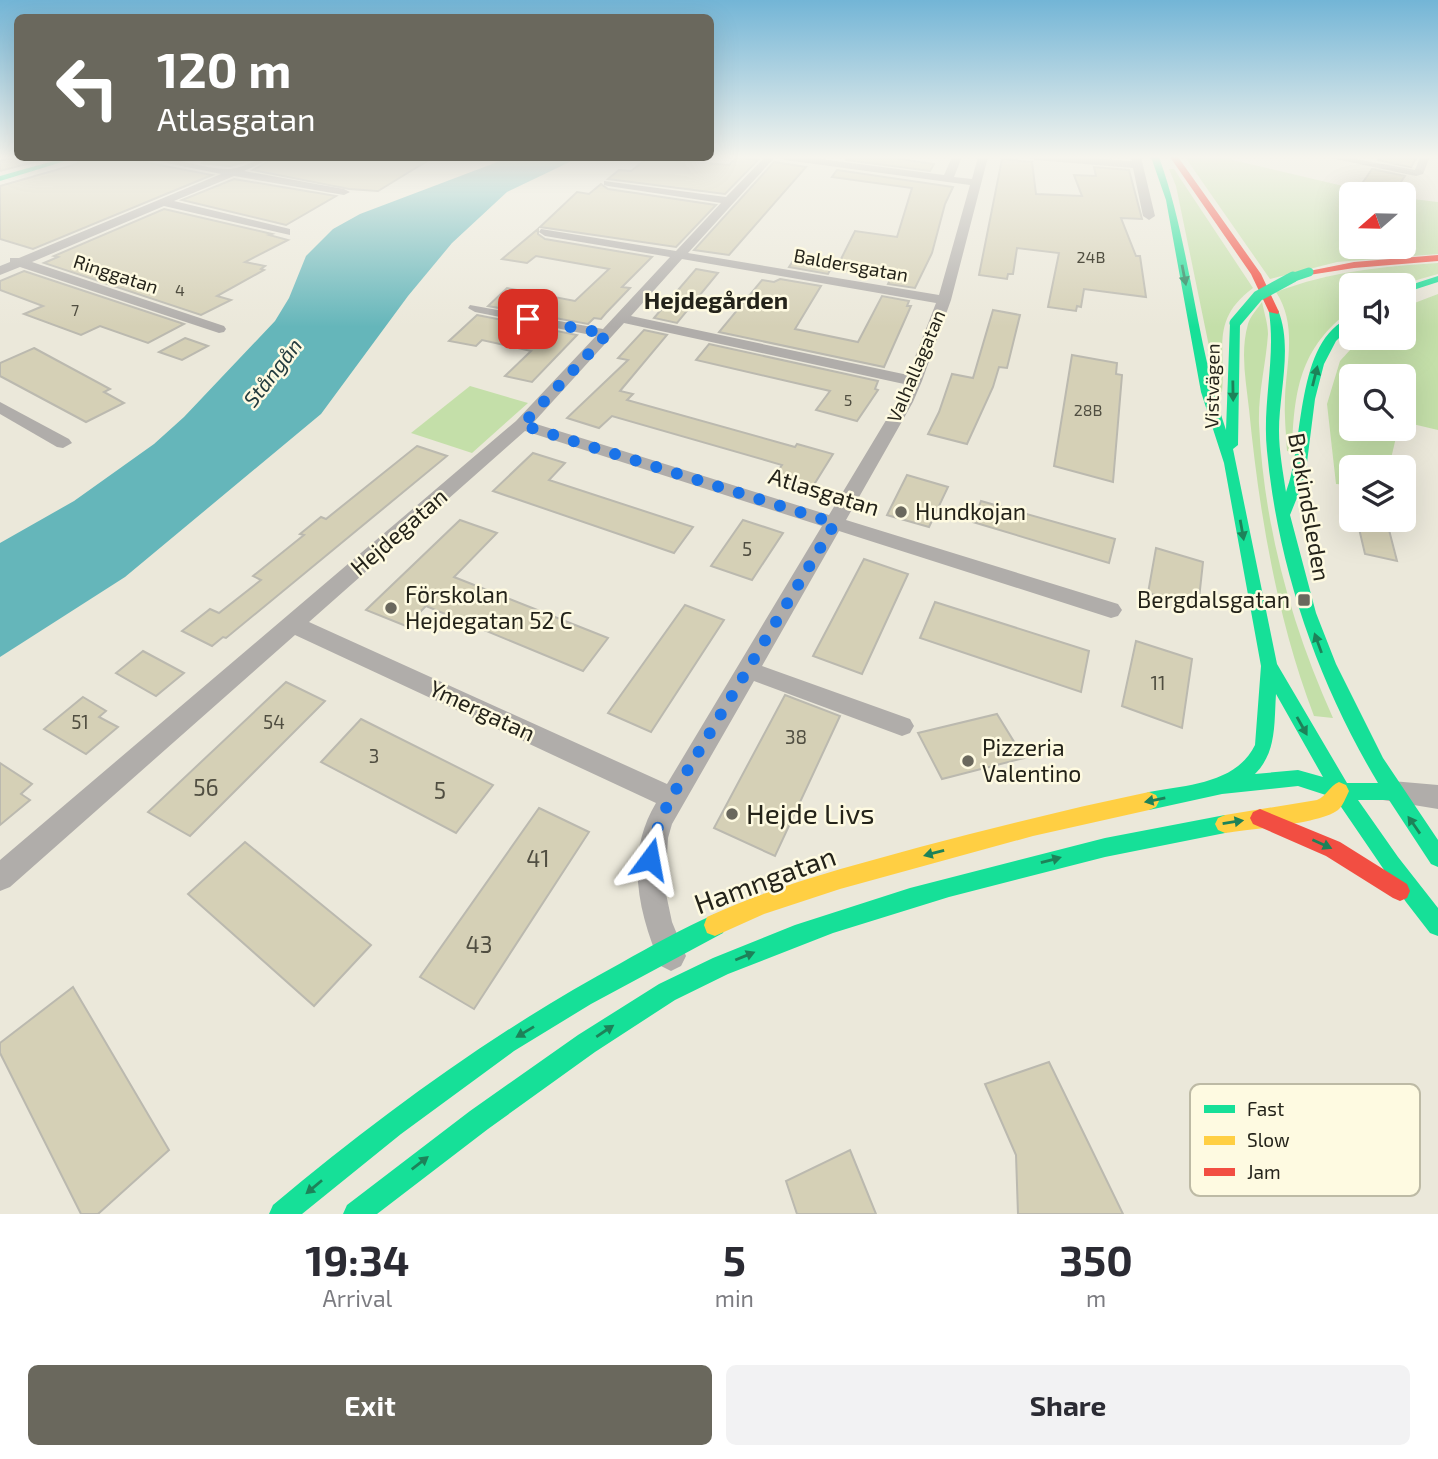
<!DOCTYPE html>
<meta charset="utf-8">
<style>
:root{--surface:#fff;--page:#f2f2f3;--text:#2b2b33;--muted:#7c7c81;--accent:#6a685d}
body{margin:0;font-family:"Exo 2",sans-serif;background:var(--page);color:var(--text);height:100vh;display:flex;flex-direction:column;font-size:26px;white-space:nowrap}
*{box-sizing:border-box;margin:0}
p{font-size:23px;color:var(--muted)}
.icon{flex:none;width:38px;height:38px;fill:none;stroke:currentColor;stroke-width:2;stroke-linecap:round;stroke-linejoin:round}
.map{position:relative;height:1214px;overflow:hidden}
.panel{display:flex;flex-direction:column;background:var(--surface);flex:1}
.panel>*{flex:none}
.top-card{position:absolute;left:14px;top:14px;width:700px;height:147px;border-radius:10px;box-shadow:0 7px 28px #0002;background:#6a685d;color:#fff;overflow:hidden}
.needle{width:46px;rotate:250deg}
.buttons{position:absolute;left:1339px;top:182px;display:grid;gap:14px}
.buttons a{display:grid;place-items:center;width:77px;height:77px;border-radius:10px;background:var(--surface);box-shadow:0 7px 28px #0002;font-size:35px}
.pin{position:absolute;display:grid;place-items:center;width:60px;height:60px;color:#fff;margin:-30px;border-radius:14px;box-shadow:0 4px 10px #0006}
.me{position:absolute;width:77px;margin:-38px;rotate:13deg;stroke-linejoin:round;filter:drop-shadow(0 0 5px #0008)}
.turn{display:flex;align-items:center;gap:24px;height:147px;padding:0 28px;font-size:32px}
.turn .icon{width:91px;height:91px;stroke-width:2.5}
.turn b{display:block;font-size:49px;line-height:60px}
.eta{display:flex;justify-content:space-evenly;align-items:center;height:119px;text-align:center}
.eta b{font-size:42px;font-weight:700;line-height:49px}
.button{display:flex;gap:14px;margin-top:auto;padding:14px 28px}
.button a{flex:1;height:80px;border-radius:10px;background:var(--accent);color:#fff;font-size:28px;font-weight:700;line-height:80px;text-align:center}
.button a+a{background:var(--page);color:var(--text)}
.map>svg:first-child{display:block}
.green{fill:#c4dfa9}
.water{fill:#65b6ba}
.building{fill:#d5d0b6;stroke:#bbb9af;stroke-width:2}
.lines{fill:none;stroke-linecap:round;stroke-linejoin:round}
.street{fill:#b0adaa;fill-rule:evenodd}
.fast{fill:#16e098;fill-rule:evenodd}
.slow{fill:#ffcf43;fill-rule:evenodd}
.jam{fill:#f24e42;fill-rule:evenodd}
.fast-bridge-far1{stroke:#16e098;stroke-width:9}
.fast-bridge{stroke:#16e098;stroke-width:11}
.oneway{fill:#1d8259}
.route{stroke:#1a73e8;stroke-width:12;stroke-dasharray:0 21.6}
.poi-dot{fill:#6a685d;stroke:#fefae1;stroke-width:2.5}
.labels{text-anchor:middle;stroke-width:5;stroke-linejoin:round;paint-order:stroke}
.far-number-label{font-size:16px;fill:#504e41}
.far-street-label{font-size:19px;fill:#24231a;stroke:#fefae1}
.number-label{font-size:19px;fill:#504e41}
.far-water-label{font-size:21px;font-style:italic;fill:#233c3f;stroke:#fefae1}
.street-label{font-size:23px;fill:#24231a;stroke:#fefae1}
.poi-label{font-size:23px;fill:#24231a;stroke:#fefae1;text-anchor:start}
.near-number-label{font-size:23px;fill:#504e41}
.far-district-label{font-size:24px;font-weight:bold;fill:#24231a;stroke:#fefae1}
.near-poi-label{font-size:28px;fill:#24231a;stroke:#fefae1;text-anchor:start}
.near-street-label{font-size:28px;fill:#24231a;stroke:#fefae1}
.key{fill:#fefae1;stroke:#bdbaa5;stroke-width:2}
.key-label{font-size:19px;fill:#24231a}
</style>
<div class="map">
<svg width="1438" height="1214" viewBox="0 0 1438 1214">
<rect width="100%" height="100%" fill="#ebe8da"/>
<g class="green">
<path d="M1185 157H1231L1229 159 1377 194H1351V247H1404V198L1438 202V254L1337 262 1270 279Z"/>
<path d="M1169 169H1174L1253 288C1210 320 1226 348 1222 392L1218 390 1176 186Z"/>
<path d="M1438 263V274L1399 285H1351V310C1299 348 1294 392 1292 452L1287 451C1286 433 1284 415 1285 397 1287 360 1297 324 1276 292 1332 271 1379 267 1438 263Z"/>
<path d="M1438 294V430L1404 422V376H1351V429H1398L1389 467H1351V485L1336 484 1327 404 1340 361 1361 338H1404V307Z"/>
<path d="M1262 302C1264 312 1268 324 1268 334 1266 364 1258 393 1259 424 1264 526 1291 625 1333 718L1314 716C1277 619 1259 512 1249 409 1246 381 1240 352 1248 324 1250 317 1257 309 1262 302Z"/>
<path d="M470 386 528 403 472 453 411 433Z"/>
</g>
<path class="water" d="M508 158H578L507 192 452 243 408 296 321 414 125 577 0 657V543L74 501 154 444 184 417 275 321 289 298 306 256 333 229 360 214Z"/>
<g class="building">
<path d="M737 157 758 160 725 194 608 179 619 170 631 171 648 158 729 165Z"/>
<path d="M849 157H900L899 159 934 164 930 171 846 160Z"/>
<path d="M1380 157H1417L1411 167 1378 160Z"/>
<path d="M12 158H49L0 171V161Z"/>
<path d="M81 158H123L212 175 33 249 0 239V186L77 164Z"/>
<path d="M215 158H258L230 166 201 163Z"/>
<path d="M275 158H432L378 191 349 189 253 170Z"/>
<path d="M1002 159 1032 162 1036 194 1082 196 1074 175 1096 176 1094 167 1129 170 1142 219 1121 218 1136 256H1140L1146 297 1084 289 1081 307 1077 306 1076 311 1048 307 1059 253 1017 248 1013 274H1008L1007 279 979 275Z"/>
<path d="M774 162 806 167 729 255 694 250Z"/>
<path d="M1372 169 1405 176 1394 192 1359 188Z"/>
<path d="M837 170 953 187 945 204 932 253 915 288 888 284 891 278 836 269 855 231 897 237 912 188 832 177Z"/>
<path d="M234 179 336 196 286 225 182 200Z"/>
<path d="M601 184 608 189 716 205 676 247 540 227 577 192 589 194Z"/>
<path d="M164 209 272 234 269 235 288 240 245 262 265 266 261 269 264 270 217 296 231 300 201 315 44 263 58 257 54 256Z"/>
<path d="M538 229V234L545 239 652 257 622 287 630 288 606 313 601 319 594 318 588 324 488 306 507 288 575 301 609 269 536 256 527 263 502 259Z"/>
<path d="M797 255 815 258 835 261 828 274 789 267Z"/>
<path d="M696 269 718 273 677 323 654 318Z"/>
<path d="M24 271 184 324 148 343 100 326 81 335 24 314 43 306 0 290V281Z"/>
<path d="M780 279 821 286 795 329 858 342 882 296 909 301 907 306H911L884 367 719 332 762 280 774 282Z"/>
<path d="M993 310 1020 315 1007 368 999 367 993 387 967 444 928 434 939 412 952 374 973 378Z"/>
<path d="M477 315 577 335 532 382 505 376 531 351 482 340 476 346 449 341Z"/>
<path d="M644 330 667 335 620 391 633 394 627 400 795 447 797 444 833 454 810 491 772 479 782 465 612 416 599 428 567 418 628 360 618 358Z"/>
<path d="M185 338 208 346 182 360 159 352Z"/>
<path d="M709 344 878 381 875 389 878 390 857 421 816 410 830 391 696 360Z"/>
<path d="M34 348 110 389 104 392 124 403 86 422 0 376V363Z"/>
<path d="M1072 355 1117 363 1116 374 1122 375 1113 482 1054 466Z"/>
<path d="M417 446 447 456 226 638 223 637 212 646 182 631 210 609 219 613 261 580 253 576 304 535 300 534 321 517 326 519Z"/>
<path d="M533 453 565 463 549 480 693 527 674 553 493 491Z"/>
<path d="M907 475 948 487 929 527 887 515Z"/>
<path d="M981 501 1115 539 1109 563 973 522Z"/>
<path d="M460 520 497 533 454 577 608 638 583 671 426 606 406 626 366 610Z"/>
<path d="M743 520 783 533 752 580 711 566Z"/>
<path d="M1357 520 1388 526 1397 561 1365 554Z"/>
<path d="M1156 548 1203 562 1198 608 1148 593Z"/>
<path d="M864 559 908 574 862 674 813 656Z"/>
<path d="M935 602 1089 651 1081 692 920 638Z"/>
<path d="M685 605 724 620 651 732 608 713Z"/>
<path d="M1136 641 1192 659 1182 728 1122 706Z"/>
<path d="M143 651 184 673 156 696 116 673Z"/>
<path d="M286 682 325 701 190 836 148 812Z"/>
<path d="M785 695 840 716 775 856 714 828Z"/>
<path d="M83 697 106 711 99 717 118 727 86 754 44 729Z"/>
<path d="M997 714 1024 758 942 779 918 733Z"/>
<path d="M361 719 493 785 456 833 321 762Z"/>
<path d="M0 763 32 784 21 794 30 800 0 825Z"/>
<path d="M539 808 589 832 474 1009 420 977Z"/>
<path d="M245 842 371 945 314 1006 188 894Z"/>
<path d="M73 987 169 1150 98 1214H81L0 1053V1043Z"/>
<path d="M1049 1062 1123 1214H1018L1016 1155 985 1084Z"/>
<path d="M850 1150 876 1214H797L786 1181Z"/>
</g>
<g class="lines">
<g class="street">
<path d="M765 157H775L688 253 939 295 970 185 785 160 780 157H805L944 175 952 157H962L954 177 972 179 978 157H988L951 300 922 381 913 402 846 520 1118 604 1122 610 1118 616 1111 618 839 531 762 666 910 719 914 726 910 733 902 736 754 681 672 824 668 838 665 889 672 922 686 956 681 966 671 971 661 966C639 914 624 856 656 803L295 635 10 887 0 891V860L516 421 596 336 475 312 468 308 470 305 603 329 670 257 545 236 539 232 541 229 676 251 721 203 608 186 604 185V181L726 197ZM682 259 936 303 908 375 631 316ZM624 323 904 384 897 402 829 515 533 423ZM525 431 822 526 667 784 309 622Z"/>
<path d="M1030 157H1070L1132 161 1131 157H1141L1155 216 1149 220 1143 216 1133 168 1035 160Z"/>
<path d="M1326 157H1345L1415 170 1420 157H1430L1423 174 1416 176Z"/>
<path d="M143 158C173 155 202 170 230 169 244 168 256 158 272 158L244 171 344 189 350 192 344 195 234 176 174 201 290 229V235L164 206 32 262 224 326 226 329 224 332 219 333 20 267 0 275V266L10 262V258H19L221 174Z"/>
<path d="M0 402 69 439 72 443 63 448 57 447 0 414Z"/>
<path d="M1392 781 1438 785V809L1383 800 1379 792 1383 784Z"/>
</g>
<g class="fast">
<path d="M1151 157H1159C1191 246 1195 341 1226 430L1230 323 1235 320 1240 323 1238 445 1233 449 1277 664 1347 783H1378C1318 683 1278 568 1267 451 1262 404 1276 359 1269 312L1278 310C1293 346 1279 393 1279 431 1279 451 1283 472 1286 492 1305 444 1294 340 1351 317V326L1336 341 1324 364 1315 399 1305 478 1290 515 1316 613 1336 664 1383 758 1438 840V867L1431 864 1389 800H1358L1398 857 1438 908V936L1430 933 1406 902 1335 798 1298 786 1222 794 1149 810 1142 807 1139 801 1142 795 1149 792C1186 785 1236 784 1255 745L1261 666 1224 463 1201 392 1166 200ZM1276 694 1323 777 1298 770 1255 774C1277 752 1274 723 1276 694Z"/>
<path d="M64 158H75L0 181V176Z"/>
<path d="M1438 276V282L1404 293V287Z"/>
<path d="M1225 815 1232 818 1235 824 1232 830 1225 833 1105 857 949 897 833 933 728 974 675 1000 595 1052 488 1129 377 1214H343L347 1205 470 1111 578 1035 659 984 713 958 795 925 910 888 1105 838Z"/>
<path d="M715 914 723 917 726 925 723 933 591 1004 514 1051 401 1134 302 1214H269L273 1205C382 1114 495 1031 621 963 651 946 683 928 715 914Z"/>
</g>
<g class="slow">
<path d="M1339 782 1346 785 1349 791C1346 797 1343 806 1338 810 1320 824 1250 829 1225 833L1218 830 1215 824 1218 818 1225 815 1317 800C1327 796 1329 786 1339 782Z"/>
<path d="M1149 792 1156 795 1159 801 1156 807 1149 810 1033 836 840 889 764 914 715 936 707 933 704 925 707 917C776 885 848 867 920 847 996 827 1072 808 1149 792Z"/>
</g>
<g class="jam">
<path d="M1170 157H1178L1261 274 1279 312 1278 314 1269 312 1251 274Z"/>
<path d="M1438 255V261L1354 268 1309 275 1304 272 1354 262Z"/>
<path d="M1260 809 1340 842 1407 884 1410 891 1407 898 1400 901 1393 898 1326 856 1253 824 1250 818 1253 812Z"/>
</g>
<path class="fast-bridge-far1" d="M1288 279 1309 272"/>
<path class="fast-bridge" d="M1235 323 1258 296 1293 277"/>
</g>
<defs><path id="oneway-solid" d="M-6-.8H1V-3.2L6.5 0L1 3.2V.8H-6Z" transform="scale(1.75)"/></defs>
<g class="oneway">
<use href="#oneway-solid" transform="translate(1184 275) rotate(79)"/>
<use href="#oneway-solid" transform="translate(1315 376) rotate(-76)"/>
<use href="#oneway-solid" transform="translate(1233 391) rotate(89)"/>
<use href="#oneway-solid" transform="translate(1242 530) rotate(80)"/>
<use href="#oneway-solid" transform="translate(1318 643) rotate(-110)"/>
<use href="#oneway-solid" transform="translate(1302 726) rotate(61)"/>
<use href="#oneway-solid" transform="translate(1155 800) rotate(169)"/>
<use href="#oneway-solid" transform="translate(1233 822) rotate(-9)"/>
<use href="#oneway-solid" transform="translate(1414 825) rotate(-125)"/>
<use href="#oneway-solid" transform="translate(1322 844) rotate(24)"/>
<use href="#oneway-solid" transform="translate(934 853) rotate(165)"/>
<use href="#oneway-solid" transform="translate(1051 860) rotate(-15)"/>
<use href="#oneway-solid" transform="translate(745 956) rotate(-22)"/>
<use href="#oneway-solid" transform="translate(605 1031) rotate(-34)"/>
<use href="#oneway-solid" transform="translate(525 1032) rotate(149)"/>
<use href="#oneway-solid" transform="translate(420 1163) rotate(-38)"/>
<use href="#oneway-solid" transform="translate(314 1187) rotate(140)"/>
</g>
<linearGradient id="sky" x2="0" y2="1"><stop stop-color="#73b5d6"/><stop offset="0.48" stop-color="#f6f5ee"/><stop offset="1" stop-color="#f6f5ee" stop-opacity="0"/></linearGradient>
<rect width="1438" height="327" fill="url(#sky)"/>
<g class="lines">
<path class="route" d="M528 319 607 334 522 425 835 523 671 798C661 818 653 836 650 859"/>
</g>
<g class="poi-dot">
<circle cx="901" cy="512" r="7"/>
<rect x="1297" y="593" width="14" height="14" rx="3.5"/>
<circle cx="391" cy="608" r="7"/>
<circle cx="968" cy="761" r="7"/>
<circle cx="732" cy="814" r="7"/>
</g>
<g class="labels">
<g class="far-number-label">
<text x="1091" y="263">24B</text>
<text x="180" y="296">4</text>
<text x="75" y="316">7</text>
<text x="848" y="406">5</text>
<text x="1088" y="416">28B</text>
</g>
<g class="far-street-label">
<text transform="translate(851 265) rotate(10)" y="7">Baldersgatan</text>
<text transform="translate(116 274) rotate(18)" y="7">Ringgatan</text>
<text transform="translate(916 366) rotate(-67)" y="7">Valhallagatan</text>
<text transform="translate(1212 386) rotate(-89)" y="7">Vistvägen</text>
</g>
<g class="number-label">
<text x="747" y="556">5</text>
<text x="1158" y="690">11</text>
<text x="80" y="729">51</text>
<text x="274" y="729">54</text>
<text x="796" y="744">38</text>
<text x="374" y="763">3</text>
</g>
<g class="far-water-label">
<text transform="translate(273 373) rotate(-52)" y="7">Stångån</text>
</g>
<g class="street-label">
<text transform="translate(824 492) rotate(17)" y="8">Atlasgatan</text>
<text transform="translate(1309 507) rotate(80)" y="8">Brokindsleden</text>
<text transform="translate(399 532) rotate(-41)" y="8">Hejdegatan</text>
<text transform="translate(482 711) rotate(25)" y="8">Ymergatan</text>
</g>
<g class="poi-label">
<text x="915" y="520">Hundkojan</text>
<text x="405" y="603">Förskolan<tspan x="405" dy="26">Hejdegatan 52 C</tspan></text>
<text x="1290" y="608" text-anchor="end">Bergdalsgatan</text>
<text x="982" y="756">Pizzeria<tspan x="982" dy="26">Valentino</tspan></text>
</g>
<g class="near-number-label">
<text x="206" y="796">56</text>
<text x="440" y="799">5</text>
<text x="538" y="867">41</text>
<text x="479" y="953">43</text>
</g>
<g class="far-district-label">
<text x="716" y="309">Hejdegården</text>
</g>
<g class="near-poi-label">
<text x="746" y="824">Hejde Livs</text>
</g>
<g class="near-street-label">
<text transform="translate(765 880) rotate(-20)" y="10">Hamngatan</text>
</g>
</g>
<rect x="1190" y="1084" width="230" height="112" rx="10" class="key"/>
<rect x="1204" y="1105" width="31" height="8" fill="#16e098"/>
<rect x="1204" y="1136" width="31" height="9" fill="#ffcf43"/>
<rect x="1204" y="1168" width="31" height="8" fill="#f24e42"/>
<g class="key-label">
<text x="1247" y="1116">Fast</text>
<text x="1247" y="1147">Slow</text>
<text x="1247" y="1179">Jam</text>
</g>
</svg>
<div class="buttons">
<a><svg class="needle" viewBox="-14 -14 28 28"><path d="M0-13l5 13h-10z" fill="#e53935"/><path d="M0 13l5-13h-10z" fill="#7c7c81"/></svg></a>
<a><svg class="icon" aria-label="sound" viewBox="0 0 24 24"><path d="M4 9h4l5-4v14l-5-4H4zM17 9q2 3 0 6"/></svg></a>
<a><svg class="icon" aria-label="search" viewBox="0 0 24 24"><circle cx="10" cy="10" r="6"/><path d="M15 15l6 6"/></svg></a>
<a><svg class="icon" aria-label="layers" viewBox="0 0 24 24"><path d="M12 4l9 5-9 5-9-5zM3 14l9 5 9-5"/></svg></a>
</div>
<div class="pin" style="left:528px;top:319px;background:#d93025"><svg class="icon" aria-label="arrive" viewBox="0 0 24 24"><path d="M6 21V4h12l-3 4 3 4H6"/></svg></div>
<svg class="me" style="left:650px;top:859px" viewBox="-20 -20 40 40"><path d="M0-17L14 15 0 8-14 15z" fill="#1a73e8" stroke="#fff" stroke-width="4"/></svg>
<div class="top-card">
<div class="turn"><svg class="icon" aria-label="left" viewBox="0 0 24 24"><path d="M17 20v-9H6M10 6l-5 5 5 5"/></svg><div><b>120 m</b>Atlasgatan</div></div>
</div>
</div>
<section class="panel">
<div class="eta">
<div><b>19:34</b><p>Arrival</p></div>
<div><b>5</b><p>min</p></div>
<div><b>350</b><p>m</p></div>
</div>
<div class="button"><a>Exit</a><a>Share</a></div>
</section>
